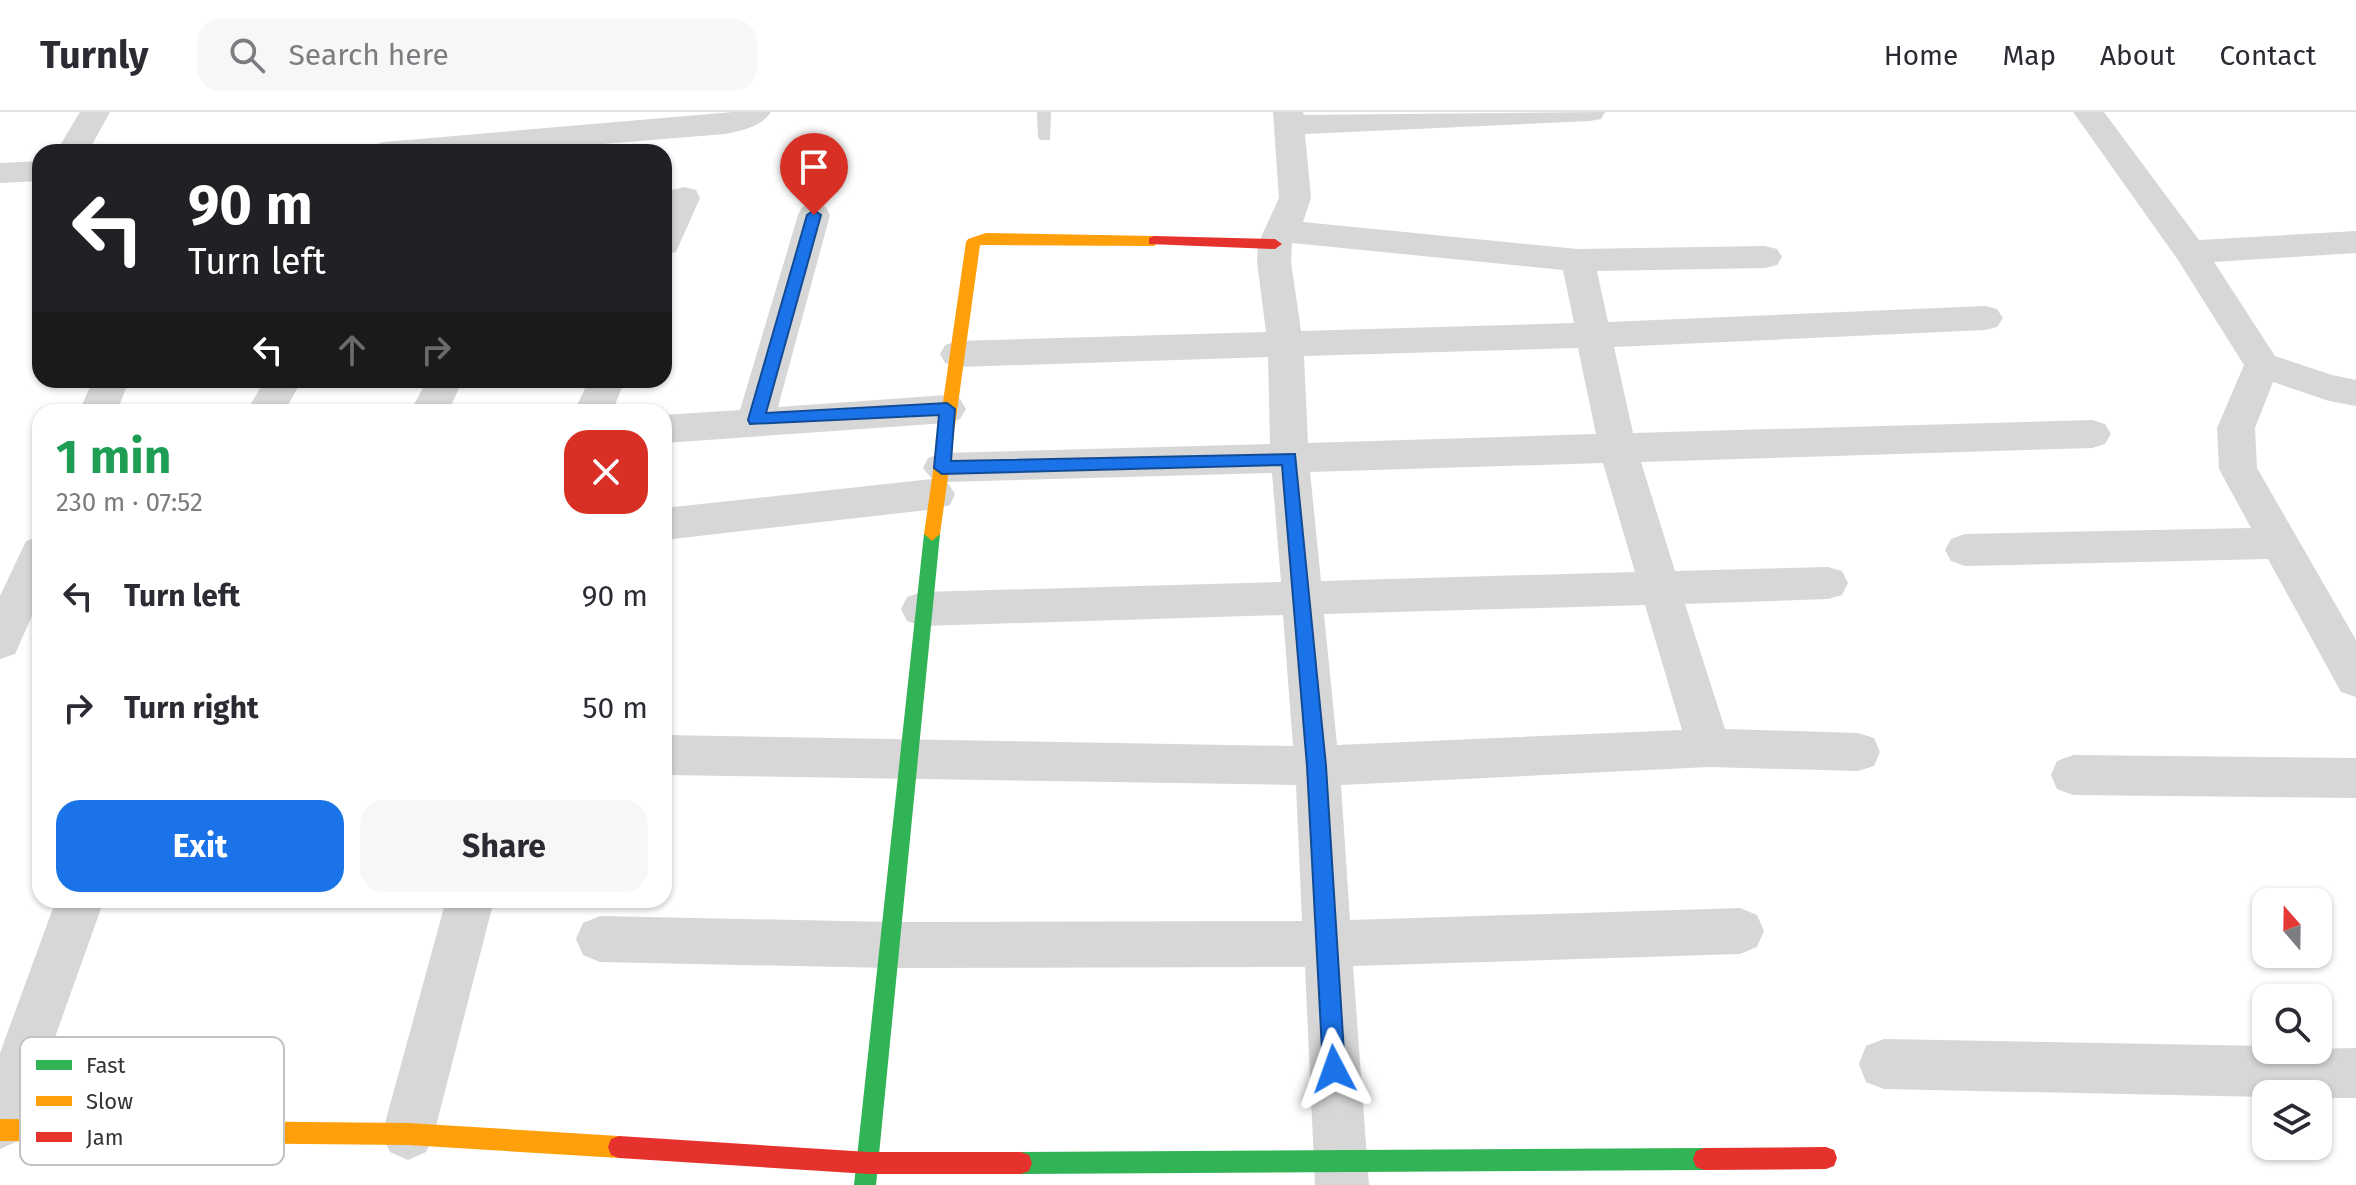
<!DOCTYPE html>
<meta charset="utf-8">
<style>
:root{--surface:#fff;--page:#f7f7f7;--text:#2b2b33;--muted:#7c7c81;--line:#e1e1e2;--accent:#1a73e8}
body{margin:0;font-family:"Fira Sans",sans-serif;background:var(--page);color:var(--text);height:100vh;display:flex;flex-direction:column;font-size:30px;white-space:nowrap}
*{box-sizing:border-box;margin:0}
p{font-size:26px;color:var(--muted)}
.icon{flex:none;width:44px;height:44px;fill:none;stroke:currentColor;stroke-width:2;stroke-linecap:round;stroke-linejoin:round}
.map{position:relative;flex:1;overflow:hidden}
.drawer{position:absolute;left:32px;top:292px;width:640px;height:504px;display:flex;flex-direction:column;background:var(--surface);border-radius:24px;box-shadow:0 2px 6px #0004}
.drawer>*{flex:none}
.banner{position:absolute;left:32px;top:32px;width:640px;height:244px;border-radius:24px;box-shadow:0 2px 6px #0004;background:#202124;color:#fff;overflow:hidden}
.needle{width:52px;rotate:340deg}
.controls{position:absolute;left:2252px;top:776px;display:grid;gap:16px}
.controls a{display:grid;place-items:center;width:80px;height:80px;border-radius:16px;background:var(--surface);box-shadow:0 2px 6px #0004;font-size:40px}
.pin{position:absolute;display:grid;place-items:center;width:68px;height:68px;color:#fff;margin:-82px -34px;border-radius:50% 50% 50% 0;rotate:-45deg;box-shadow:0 0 8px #0007}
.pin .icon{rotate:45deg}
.me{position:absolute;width:88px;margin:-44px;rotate:356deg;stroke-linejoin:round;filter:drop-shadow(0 0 6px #0008)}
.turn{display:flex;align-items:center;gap:28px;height:168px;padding:0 24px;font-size:36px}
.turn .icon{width:104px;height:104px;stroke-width:2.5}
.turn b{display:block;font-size:56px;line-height:68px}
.lanes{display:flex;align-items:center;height:76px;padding:0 24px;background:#0003;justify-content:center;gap:40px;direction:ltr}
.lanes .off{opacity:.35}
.round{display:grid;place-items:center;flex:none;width:84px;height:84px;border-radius:24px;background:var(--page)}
.summary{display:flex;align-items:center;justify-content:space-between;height:136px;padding:0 24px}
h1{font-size:48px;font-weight:700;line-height:60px;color:#1e9e55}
.cta{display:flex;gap:16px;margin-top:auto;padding:16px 24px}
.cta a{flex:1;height:92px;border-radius:24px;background:var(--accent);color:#fff;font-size:32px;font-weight:700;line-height:92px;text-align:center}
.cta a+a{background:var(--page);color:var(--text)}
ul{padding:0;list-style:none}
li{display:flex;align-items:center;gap:24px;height:112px;padding:0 24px}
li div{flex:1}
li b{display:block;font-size:30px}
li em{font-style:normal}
header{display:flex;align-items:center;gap:48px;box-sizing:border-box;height:112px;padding:0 40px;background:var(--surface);border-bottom:2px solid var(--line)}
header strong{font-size:38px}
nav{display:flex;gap:44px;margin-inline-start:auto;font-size:28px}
.search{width:560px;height:72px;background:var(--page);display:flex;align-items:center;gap:20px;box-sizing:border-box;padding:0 28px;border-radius:24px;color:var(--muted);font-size:30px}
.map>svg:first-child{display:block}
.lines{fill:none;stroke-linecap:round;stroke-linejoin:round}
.lane{fill:#d7d7d7;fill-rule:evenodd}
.street{fill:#d7d7d7;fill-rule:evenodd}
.fast{fill:#30b455;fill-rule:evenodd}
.slow{fill:#ff9f0a;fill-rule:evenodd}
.jam{fill:#e5322d;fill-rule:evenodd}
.route{fill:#1a73e8;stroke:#114b97;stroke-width:2}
.key{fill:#fff;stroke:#c2c2c2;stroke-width:2}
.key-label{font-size:22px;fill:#333}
</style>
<header>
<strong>Turnly</strong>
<div class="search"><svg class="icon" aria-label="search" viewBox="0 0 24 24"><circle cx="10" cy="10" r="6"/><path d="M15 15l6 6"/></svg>Search here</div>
<nav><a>Home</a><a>Map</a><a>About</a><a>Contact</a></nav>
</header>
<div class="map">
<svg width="2356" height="1073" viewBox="0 0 2356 1073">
<rect width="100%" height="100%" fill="#fff"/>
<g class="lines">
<path class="lane" d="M1037 0H1051L1050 28H1040L1038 25Z"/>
<g class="street">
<path d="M80 0H110L88 40H56Z"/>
<path d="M733 0H771C761 15 742 18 725 22L504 40H368L373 33 384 30Z"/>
<path d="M1273 0H1303L1304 3 1605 0 1601 7 1590 9 1305 22 1311 86 1303 110 1578 137 1765 134 1777 137 1782 145 1777 153 1765 156 1597 159 1608 210 1985 194 1997 197 2003 206 1997 215 1985 218 1614 235 1633 321 2092 308 2105 312 2111 322 2105 332 2092 336 1641 350 1675 459 1828 455 1842 459 1848 471 1842 483 1828 487 1685 492 1725 617 1858 621 1874 626 1880 640 1874 654 1858 659 1709 655 1341 673 1350 808 1740 796 1757 803 1764 819 1757 835 1740 842 1353 854 1369 1073H1315L1305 855 890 856 600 850 583 843 576 827 583 811 600 804 890 810 1302 809 1296 673 664 663V623L1293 634 1283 503 922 514 907 509 901 497 907 485 922 480 1281 470 1272 361 947 370 955 382 950 393 936 397 664 428V396L932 367 923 356 928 346 942 341 1270 332 1268 245 958 255 945 251 940 242 945 233 958 229 1266 220 1257 150 1258 132 1279 86ZM1292 131 1563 158 1574 211 1301 219 1291 150ZM1578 236 1596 322 1308 331 1304 244ZM1603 351 1635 460 1321 469 1310 360ZM1645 493 1682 618 1337 633 1324 502Z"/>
<path d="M2073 0H2104L2199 128 2356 119V141L2214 150 2275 244 2332 263 2356 268V294L2329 289 2273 270 2255 316 2257 356 2356 528V585L2341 580 2268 447 1965 454 1951 449 1945 438 1951 427 1965 422 2251 416 2219 357 2217 316 2244 253 2178 148Z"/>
<path d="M40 49V69L0 71V51Z"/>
<path d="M684 75 696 78 700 86 676 140 664 143V94L672 78Z"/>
<path d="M814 92 826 95 830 103 778 295 947 283 960 287 966 297 960 307 947 311 664 331V303L740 298 798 103 802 95Z"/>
<path d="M93 268H129L117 300H79Z"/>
<path d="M265 268H302L284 300H246Z"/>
<path d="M427 268H463L448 300H410Z"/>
<path d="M589 268H625L612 300H574Z"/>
<path d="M40 424V486L15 542 0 547V484L26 429Z"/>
<path d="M2073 643 2356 646V686L2073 683 2057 677 2051 663 2057 649Z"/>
<path d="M56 788H104L18 1029 0 1037V941Z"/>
<path d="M446 788H494L434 1022 426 1040 408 1048 390 1040 382 1022Z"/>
<path d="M1884 927 2266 934V938L2356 936V986H2318V982H2266V985L1884 977 1866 970 1859 952 1866 934Z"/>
</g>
<g class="fast">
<path d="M932 415 940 422 876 1073H854L924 422Z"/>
<path d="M1704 1036 1712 1039 1715 1047 1712 1055 1704 1058 1021 1062 1013 1059 1010 1051 1013 1043 1021 1040Z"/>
</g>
<g class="slow">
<path d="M986 121 1154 124 1161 129 1154 134 980 133 940 422 932 429 924 422 966 130 968 127Z"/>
<path d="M0 1007 408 1011 619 1024 627 1027 630 1035 627 1043 619 1046 408 1033 0 1029Z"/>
</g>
<g class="jam">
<path d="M1154 124 1275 127 1282 132 1275 137 1149 132V126Z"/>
<path d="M619 1024 869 1040H1021L1029 1043 1032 1051 1029 1059 1021 1062H869L619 1046 611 1043 608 1035 611 1027Z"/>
<path d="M1826 1035 1834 1038 1837 1046 1834 1054 1826 1057 1704 1058 1696 1055 1693 1047 1696 1039 1704 1036Z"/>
</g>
</g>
<path class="route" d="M814 98 821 103 766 301 947 291 955 297 951 349 1295 342 1326 654 1345 957 1342 965 1334 968 1326 965 1323 957 1307 654 1282 353 942 362 934 356 939 303 750 312 748 308 807 103Z"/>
<rect x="20" y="925" width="264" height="128" rx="12" class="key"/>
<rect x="36" y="948" width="36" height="10" fill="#30b455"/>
<rect x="36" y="984" width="36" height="10" fill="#ff9f0a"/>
<rect x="36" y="1020" width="36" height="10" fill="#e5322d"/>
<g class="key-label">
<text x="86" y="961">Fast</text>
<text x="86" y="997">Slow</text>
<text x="86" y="1033">Jam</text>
</g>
</svg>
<div class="controls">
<a><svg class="needle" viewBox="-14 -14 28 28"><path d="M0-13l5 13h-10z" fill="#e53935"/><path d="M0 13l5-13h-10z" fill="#7c7c81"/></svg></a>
<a><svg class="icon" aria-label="search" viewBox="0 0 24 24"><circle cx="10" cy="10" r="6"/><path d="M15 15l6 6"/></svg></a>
<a><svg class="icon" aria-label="layers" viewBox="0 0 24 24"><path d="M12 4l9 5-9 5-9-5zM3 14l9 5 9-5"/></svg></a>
</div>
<div class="pin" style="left:814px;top:103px;background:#d93025"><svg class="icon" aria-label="arrive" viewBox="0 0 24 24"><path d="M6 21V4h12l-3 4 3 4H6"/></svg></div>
<svg class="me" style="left:1334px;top:957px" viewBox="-20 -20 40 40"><path d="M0-17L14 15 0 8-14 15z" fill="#1a73e8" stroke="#fff" stroke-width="4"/></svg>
<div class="banner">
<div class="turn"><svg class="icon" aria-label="left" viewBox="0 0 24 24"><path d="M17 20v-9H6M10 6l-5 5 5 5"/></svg><div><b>90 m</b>Turn left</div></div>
<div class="lanes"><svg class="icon" aria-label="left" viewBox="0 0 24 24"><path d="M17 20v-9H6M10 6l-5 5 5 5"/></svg><svg class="icon off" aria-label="ahead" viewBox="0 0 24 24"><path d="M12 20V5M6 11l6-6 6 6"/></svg><svg class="icon off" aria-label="right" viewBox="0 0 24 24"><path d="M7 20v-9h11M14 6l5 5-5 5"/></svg></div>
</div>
<section class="drawer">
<div class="summary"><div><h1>1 min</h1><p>230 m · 07:52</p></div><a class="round" style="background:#d93025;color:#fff"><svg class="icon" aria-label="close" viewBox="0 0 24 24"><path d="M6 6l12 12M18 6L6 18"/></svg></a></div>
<ul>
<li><svg class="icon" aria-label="left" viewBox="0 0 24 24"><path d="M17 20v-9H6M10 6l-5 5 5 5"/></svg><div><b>Turn left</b></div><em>90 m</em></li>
<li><svg class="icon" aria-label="right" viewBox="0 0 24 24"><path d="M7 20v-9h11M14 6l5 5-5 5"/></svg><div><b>Turn right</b></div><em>50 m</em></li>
</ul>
<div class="cta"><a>Exit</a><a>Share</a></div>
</section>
</div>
